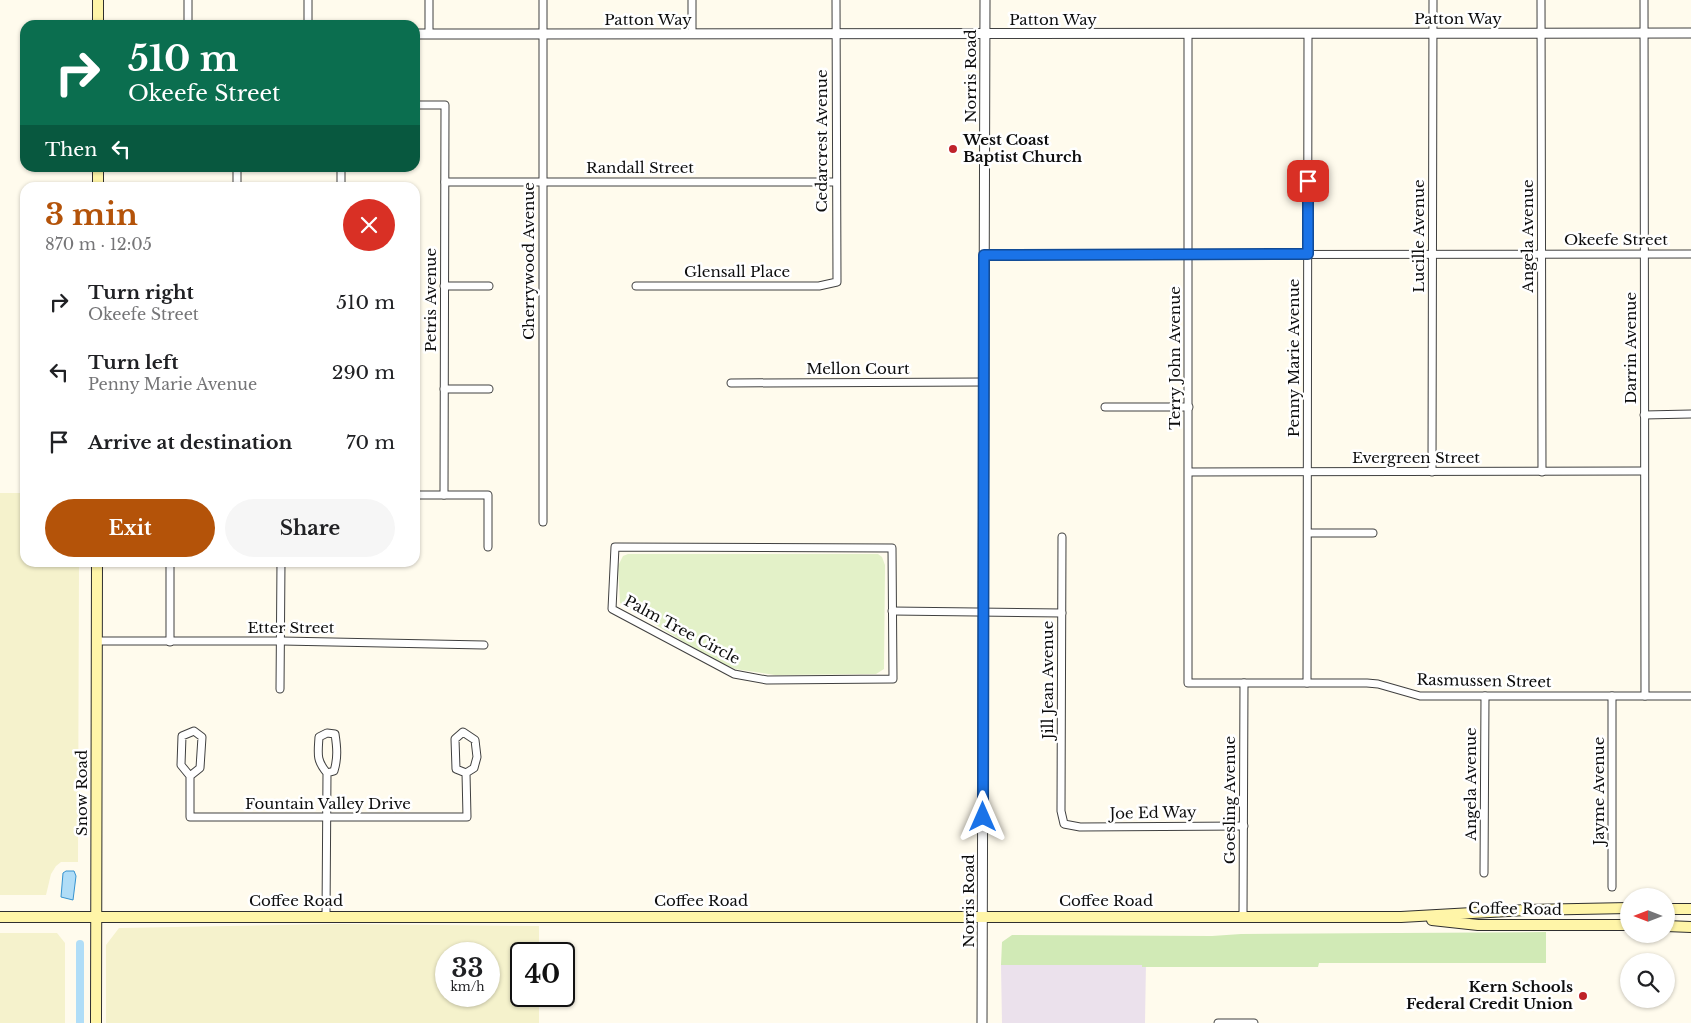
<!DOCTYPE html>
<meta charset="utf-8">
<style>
:root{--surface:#fff;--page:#f6f6f6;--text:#202124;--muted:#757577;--accent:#b45309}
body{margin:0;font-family:"Libre Baskerville",serif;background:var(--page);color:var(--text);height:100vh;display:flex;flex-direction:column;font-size:19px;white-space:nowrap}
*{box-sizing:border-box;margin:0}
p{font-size:16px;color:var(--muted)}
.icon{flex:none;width:28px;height:28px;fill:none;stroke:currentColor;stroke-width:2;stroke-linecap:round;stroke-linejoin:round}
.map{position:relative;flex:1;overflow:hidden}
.sheet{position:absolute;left:20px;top:182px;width:400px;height:385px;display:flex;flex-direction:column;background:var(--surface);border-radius:15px;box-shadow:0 1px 4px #0004}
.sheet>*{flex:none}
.hud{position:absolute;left:20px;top:20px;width:400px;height:152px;border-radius:15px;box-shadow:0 1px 4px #0004;background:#0b6e4f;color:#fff;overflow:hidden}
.needle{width:32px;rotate:270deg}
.tools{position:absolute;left:1620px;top:888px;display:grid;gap:10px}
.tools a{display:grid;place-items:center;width:55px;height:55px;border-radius:50%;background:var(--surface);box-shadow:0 1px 4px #0004;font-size:25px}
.speed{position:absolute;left:435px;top:942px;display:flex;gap:10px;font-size:25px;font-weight:700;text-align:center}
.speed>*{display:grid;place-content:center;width:65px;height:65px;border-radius:50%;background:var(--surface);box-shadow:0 1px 4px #0004;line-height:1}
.speed small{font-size:12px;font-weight:400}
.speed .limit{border:2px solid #111;border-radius:8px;background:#fff;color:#111}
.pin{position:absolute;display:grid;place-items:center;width:42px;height:42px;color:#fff;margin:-21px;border-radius:10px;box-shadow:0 2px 8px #0006}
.me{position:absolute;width:55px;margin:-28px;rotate:0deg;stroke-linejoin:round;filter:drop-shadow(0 0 4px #0008)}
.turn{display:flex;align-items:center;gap:18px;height:105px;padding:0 25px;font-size:22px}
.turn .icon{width:65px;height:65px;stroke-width:2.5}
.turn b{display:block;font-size:35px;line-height:42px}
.then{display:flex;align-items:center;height:48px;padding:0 25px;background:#0003;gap:10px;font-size:19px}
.round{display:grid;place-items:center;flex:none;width:52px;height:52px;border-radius:26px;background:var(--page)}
.head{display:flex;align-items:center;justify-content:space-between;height:85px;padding:0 25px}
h1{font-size:30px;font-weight:700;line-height:38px;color:var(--accent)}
.primary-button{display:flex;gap:10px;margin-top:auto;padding:10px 25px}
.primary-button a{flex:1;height:58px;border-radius:30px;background:var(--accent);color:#fff;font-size:20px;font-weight:700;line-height:58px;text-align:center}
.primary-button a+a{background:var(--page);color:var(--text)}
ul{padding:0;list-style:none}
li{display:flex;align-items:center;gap:15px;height:70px;padding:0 25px}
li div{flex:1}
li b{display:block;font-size:19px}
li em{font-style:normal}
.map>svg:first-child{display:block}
.industrial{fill:#ebe1ec}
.farmland{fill:#f5f2cc;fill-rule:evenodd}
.green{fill:#d1eab6}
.pitch{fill:#e3f1c8}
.water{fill:#b0ddf7;stroke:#3693d0}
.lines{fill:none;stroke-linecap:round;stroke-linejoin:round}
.canal{stroke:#b0ddf7;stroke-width:8}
.minor-casing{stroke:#404040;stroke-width:9}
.tertiary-casing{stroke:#404040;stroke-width:11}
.secondary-casing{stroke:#2f2f2f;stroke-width:12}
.minor{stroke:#fff;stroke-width:7}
.tertiary{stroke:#fff;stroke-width:9}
.secondary{stroke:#fff5a8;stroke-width:10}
.route-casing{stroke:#114b97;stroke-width:12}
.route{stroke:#1a73e8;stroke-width:9}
.poi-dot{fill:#bf222a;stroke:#fff;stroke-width:2}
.labels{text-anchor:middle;stroke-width:5;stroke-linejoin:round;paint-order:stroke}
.street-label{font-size:15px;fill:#0d0d0d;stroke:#fff}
.poi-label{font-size:15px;font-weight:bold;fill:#0d0d0d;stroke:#fff;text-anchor:start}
</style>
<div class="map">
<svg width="1691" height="1023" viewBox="0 0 1691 1023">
<rect width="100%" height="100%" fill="#fffbed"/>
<path class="industrial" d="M1146 962 1145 1023H1002L1001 965Z"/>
<g class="farmland">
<path d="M0 493H25V562L79 563 78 862H61L56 866 51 874 46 895H0Z"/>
<path d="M338 924 539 926V954H521V996H539V1023H106V945L119 928ZM446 954H489V996H446Z"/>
<path d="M0 933H57L65 943V1023H0Z"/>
</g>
<path class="green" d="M1546 932V963H1319L1318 967H1142V965H1001L1002 942 1012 935 1212 936 1241 934Z"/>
<path class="pitch" d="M628 554H878L882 557 885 565 884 669 876 674 775 675 735 669 713 660 620 603 618 566 623 556Z"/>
<path class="water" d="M66 871H74L76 876 73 900 61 897 63 873Z"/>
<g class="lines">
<path class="canal" d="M80 1023V944"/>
<defs>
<g id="minor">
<path d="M188 0V25"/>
<path d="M308 0V25"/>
<path d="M429 0V34"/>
<path d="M543 0V522"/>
<path d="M692 0V34"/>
<path d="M1541 0 1542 472"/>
<path d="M1644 0 1645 696"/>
<path d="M1188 33V683H1367L1378 684 1420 696H1691"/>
<path d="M415 105H445L444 495"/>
<path d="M445 182H836"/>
<path d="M237 188V168"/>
<path d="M341 188V168"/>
<path d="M985 255 1691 254"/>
<path d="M444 286H489"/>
<path d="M636 286H819L837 282 836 0"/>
<path d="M731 383 984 382"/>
<path d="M444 389H489"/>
<path d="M1105 407H1189"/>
<path d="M1644 415 1691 414"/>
<path d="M1189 472 1644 471"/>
<path d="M1432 472 1433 0"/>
<path d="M415 495H488V547"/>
<path d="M1308 533H1373"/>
<path d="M1062 537 1061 811 1064 824 1080 827 1244 826"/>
<path d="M615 547 892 548 893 679 767 680 734 674 612 609Z"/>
<path d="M170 562V642"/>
<path d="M892 611 1062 613"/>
<path d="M97 641H282L484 645"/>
<path d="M1307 683 1308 33"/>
<path d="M280 689 281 562"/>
<path d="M190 776 200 768 202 737 194 731 182 736 181 765 190 776V817H467L466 773 456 769 455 739 463 732 475 740 477 757 474 768 466 773"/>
<path d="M1484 873 1485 696"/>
<path d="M1612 887V696"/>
<path d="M326 916 327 773C316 760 318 754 319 737L327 733 335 734C337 747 338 758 334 771L327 773"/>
<path d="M1243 917 1244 683"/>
<path d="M1218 1023H1254"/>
</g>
<g id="tertiary">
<path d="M415 34 1691 33"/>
<path d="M982 1023 985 0"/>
</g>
<g id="secondary">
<path d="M98 25V0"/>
<path d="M98 188V168"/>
<path d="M1666 909H1691"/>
<path d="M0 917H1401L1526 910 1629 908"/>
<path d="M1432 920 1478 925H1629"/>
<path d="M1666 926 1691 927"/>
<path d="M96 1023 97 562"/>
</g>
</defs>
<use href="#minor" class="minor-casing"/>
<use href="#tertiary" class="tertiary-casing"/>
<use href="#secondary" class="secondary-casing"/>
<use href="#minor" class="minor"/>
<use href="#tertiary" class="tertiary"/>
<use href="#secondary" class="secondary"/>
</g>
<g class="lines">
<defs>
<path id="route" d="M983 817 984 255 1308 254V181"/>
</defs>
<use href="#route" class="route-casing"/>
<use href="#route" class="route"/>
</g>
<g class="poi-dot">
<circle cx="953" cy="149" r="5"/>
<circle cx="1583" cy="996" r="5"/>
</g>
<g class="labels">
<g class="street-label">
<text x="1458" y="24">Patton Way</text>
<text x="648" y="25">Patton Way</text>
<text x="1053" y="25">Patton Way</text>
<text transform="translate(971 76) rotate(-90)" y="5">Norris Road</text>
<text transform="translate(822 141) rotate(-90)" y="5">Cedarcrest Avenue</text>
<text x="640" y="173">Randall Street</text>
<text transform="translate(1419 236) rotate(-90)" y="5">Lucille Avenue</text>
<text transform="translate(1528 236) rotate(-90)" y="5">Angela Avenue</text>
<text x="1616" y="245">Okeefe Street</text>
<text transform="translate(529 261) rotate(-90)" y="5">Cherrywood Avenue</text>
<text x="737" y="277">Glensall Place</text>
<text transform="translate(431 300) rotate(-90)" y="5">Petris Avenue</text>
<text transform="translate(1631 348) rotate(-90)" y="5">Darrin Avenue</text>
<text transform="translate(1175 358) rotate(-90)" y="5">Terry John Avenue</text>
<text transform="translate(1294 358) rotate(-90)" y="5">Penny Marie Avenue</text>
<text x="858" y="374">Mellon Court</text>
<text x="1416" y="463">Evergreen Street</text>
<text x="291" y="633">Etter Street</text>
<text transform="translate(682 630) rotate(28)" y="5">Palm Tree Circle</text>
<text transform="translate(1048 680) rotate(-90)" y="5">Jill Jean Avenue</text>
<text transform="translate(1484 681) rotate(1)" y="5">Rasmussen Street</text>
<text transform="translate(1471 784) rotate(-90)" y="5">Angela Avenue</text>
<text transform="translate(1599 791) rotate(-90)" y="5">Jayme Avenue</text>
<text transform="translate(82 793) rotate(-90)" y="5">Snow Road</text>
<text transform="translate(1230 800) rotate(-90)" y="5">Goesling Avenue</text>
<text x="328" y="809">Fountain Valley Drive</text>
<text transform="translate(1153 813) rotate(-1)" y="5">Joe Ed Way</text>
<text x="296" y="906">Coffee Road</text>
<text x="701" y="906">Coffee Road</text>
<text transform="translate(969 901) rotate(-90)" y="5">Norris Road</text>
<text x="1106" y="906">Coffee Road</text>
<text transform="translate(1515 909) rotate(1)" y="5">Coffee Road</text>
</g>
<g class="poi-label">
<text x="963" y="145">West Coast<tspan x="963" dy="17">Baptist Church</tspan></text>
<text x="1573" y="992" text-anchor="end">Kern Schools<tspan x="1573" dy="17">Federal Credit Union</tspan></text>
</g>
</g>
</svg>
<div class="tools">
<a><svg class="needle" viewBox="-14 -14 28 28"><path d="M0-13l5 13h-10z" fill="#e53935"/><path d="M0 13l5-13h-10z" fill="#757577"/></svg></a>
<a><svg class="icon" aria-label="search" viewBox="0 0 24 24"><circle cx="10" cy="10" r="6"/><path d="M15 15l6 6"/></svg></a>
</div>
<div class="speed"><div>33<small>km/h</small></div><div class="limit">40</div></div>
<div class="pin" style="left:1308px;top:181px;background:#d93025"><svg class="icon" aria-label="arrive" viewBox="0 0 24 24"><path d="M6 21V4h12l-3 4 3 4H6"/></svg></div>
<svg class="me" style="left:983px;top:817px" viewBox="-20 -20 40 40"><path d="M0-17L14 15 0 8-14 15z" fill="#1a73e8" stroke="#fff" stroke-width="4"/></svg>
<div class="hud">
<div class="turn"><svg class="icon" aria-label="right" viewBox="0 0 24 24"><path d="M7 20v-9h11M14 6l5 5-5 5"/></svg><div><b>510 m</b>Okeefe Street</div></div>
<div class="then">Then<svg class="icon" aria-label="left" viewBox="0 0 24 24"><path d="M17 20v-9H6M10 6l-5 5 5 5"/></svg></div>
</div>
<section class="sheet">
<div class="head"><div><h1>3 min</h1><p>870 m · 12:05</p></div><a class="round" style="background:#d93025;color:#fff"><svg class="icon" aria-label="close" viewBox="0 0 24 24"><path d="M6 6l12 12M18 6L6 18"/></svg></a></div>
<ul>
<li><svg class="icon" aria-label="right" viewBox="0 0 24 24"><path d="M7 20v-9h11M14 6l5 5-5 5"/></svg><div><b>Turn right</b><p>Okeefe Street</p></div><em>510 m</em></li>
<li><svg class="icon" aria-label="left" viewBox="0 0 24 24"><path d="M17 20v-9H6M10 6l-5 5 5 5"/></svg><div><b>Turn left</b><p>Penny Marie Avenue</p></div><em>290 m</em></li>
<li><svg class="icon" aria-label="arrive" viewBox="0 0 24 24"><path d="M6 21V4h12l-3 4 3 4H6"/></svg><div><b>Arrive at destination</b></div><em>70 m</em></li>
</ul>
<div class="primary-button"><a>Exit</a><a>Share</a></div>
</section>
</div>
